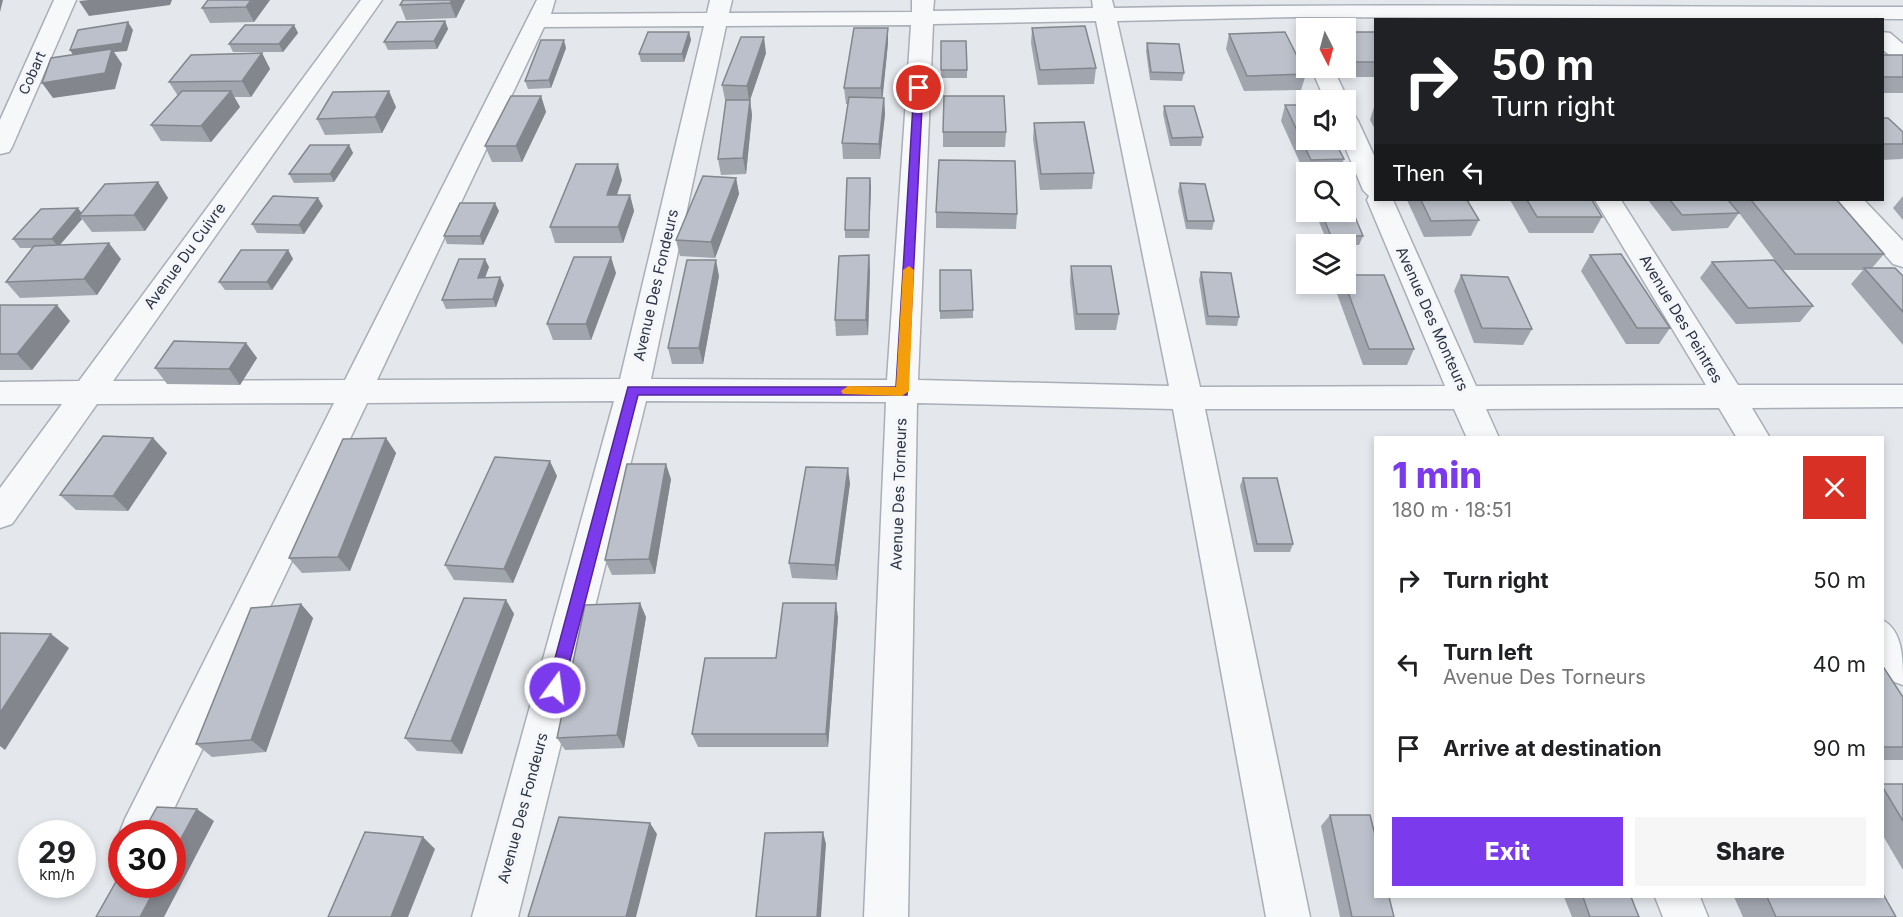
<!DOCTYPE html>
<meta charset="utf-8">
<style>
:root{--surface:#fff;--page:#f6f6f6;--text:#202124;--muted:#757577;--accent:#7c3aed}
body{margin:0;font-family:Inter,sans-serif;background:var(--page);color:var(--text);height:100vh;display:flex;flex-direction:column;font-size:22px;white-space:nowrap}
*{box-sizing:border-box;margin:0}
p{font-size:20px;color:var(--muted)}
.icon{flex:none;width:33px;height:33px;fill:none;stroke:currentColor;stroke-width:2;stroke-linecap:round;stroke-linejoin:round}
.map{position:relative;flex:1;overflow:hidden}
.details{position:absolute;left:1374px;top:436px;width:510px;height:462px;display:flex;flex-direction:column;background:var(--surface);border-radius:0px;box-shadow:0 3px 9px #0003}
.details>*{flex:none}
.hud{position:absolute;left:1374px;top:18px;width:510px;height:183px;border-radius:0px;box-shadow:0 3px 9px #0003;background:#202124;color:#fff;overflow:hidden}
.needle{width:39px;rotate:174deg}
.buttons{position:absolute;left:1296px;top:18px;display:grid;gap:12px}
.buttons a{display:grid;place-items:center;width:60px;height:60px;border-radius:0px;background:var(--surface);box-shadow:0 3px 9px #0003;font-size:30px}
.speed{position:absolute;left:18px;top:820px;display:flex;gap:12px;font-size:30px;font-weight:700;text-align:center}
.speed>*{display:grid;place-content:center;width:78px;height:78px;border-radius:50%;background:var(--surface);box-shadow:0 3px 9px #0003;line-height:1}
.speed small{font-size:15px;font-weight:400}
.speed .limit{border:9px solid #d22;background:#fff;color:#111}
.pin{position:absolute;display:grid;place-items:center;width:51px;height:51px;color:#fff;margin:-26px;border:3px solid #fff;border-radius:50%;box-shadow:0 2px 6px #0007}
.me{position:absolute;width:66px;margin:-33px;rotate:14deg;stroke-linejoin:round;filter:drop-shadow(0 0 4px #0008)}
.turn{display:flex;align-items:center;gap:21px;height:126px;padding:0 18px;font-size:27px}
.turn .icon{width:78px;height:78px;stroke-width:2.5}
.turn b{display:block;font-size:42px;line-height:51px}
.then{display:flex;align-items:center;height:57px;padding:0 18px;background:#0003;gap:12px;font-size:22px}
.round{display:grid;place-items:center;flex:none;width:63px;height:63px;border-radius:0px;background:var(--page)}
.headline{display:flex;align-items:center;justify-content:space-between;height:102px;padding:0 18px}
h1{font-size:36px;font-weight:800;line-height:45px;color:var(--accent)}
.button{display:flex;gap:12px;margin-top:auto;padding:12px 18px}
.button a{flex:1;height:69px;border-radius:0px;background:var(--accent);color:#fff;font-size:24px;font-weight:800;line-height:69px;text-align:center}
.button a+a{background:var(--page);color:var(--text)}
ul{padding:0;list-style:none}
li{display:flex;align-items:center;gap:18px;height:84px;padding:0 18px}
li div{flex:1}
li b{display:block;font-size:22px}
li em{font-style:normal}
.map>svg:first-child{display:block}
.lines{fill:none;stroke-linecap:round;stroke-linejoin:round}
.minor-casing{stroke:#a9aeb7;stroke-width:3}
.minor{fill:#f7f8fa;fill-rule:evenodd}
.wall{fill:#a1a5ae}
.shaded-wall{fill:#83868d}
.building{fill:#bbc0ca;stroke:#83868d;stroke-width:1.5}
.route{fill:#7c3aed;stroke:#51269a;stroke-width:1.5}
.slow{fill:#f59e0b}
.labels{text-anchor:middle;stroke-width:6;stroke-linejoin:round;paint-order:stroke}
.far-street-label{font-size:14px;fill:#2b3445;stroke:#f4f6f9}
.street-label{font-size:15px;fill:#2b3445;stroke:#f4f6f9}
</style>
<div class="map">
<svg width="1903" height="917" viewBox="0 0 1903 917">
<rect width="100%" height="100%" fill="#e4e7ec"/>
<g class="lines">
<defs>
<g id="minor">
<path d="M54 0H76L12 147 9 152 0 154V120Z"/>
<path d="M361 0H382L113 381 345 380 537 0H555L551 14 707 13 710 0H732L729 13 912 12V0H934L933 11 1093 8 1092 0H1112L1114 8C1377 3 1640 7 1903 7V19L1297 17 1117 21 1200 387 1445 386 1367 200 1369 196 1363 190 1342 140H1346V114L1355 116 1358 121 1376 160V200H1393L1476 386 1706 385 1595 200H1621L1738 385H1903V407L1752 408 1770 438H1737L1719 408 1486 409 1499 438H1467L1454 409H1205L1310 917H1266L1173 409 917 403 908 917H864L886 402 646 401 518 917H472L614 401 367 403 162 834H122V841L119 834 125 819 334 403 97 404 12 524 0 528V488L62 404H0V382L79 381ZM1096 21 1169 386 918 380 933 24ZM911 25 887 380 651 379 726 26ZM704 26 620 379 377 380 544 27Z"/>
<path d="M1882 32 1890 33 1903 44V62L1895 60 1882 49Z"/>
<path d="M1311 68H1333L1348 100 1346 103V100H1325Z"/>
<path d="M1837 200H1864L1903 241V267L1893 264Z"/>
<path d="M1882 620C1903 630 1903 659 1903 685L1889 680 1882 669Z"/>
<path d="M1655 897H1700L1708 917H1663Z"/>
</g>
</defs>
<use href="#minor" class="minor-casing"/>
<use href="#minor" class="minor"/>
</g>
<g class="wall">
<path d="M270 0 254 22 210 23 202 8Z"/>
<path d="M465 0 456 18 406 20 400 5Z"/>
<path d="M445 21 448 29 437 49 388 50 384 42Z"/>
<path d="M294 25 298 33 283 52H233L229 44Z"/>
<path d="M888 28V43L882 98H884L885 114 880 159H843L842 143 848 104H846L844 88Z"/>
<path d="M1032 28 1096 68 1094 84 1038 85 1031 43Z"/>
<path d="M689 32 691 40 684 62H641L639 54Z"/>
<path d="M1346 32H1376V77H1351L1346 65Z"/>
<path d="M1229 34 1306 74 1301 90 1244 91 1226 49Z"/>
<path d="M941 41 967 70V78H941Z"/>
<path d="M1147 43 1184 73 1182 81 1150 80 1146 51Z"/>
<path d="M566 48 551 88 528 89 525 81Z"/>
<path d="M262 53 270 69 251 97H234L240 107 211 142 161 141 151 125 178 96 169 82Z"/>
<path d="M766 53 750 100 752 115 746 174 721 175 718 159 731 100H725L722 85Z"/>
<rect x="1882" y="55" width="21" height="38"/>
<path d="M541 96 546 112 522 162H492L485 146Z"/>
<path d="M1375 104H1376V131L1370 120Z"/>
<path d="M1285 105 1344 159 1339 172H1306V176L1281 121Z"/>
<path d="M1164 106 1203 137 1201 146H1170L1163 114Z"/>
<path d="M396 107 382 133 325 135 317 119Z"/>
<path d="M1882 118 1903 132V158L1902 159 1882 160Z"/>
<path d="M1034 123 1094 173 1092 189 1040 190 1033 139Z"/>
<path d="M943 132H1006L1005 147H943Z"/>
<path d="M349 145 353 153 334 182 294 183 289 174Z"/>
<path d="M736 178 739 194 715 258 680 256 676 240Z"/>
<path d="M622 180 617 195H630L634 211 623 243H555L550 227Z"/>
<path d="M158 182 168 198 145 231 92 232 82 219 60 245 121 259 97 295 20 298 6 282 33 248H20L13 239 82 214Z"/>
<path d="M1180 183 1214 221 1212 230 1186 229 1178 191Z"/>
<path d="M871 186 869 238H845V230Z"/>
<path d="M1903 196V220L1893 208Z"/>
<path d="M1407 200H1467L1479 220 1471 236 1424 237Z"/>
<path d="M1510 200H1592L1602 217 1593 233H1529Z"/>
<path d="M1648 200H1837L1884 254 1872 268 1903 276V345L1851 284 1863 270H1782L1813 306 1800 322 1736 324 1700 278 1712 262 1780 267 1739 213 1728 228 1672 231Z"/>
<path d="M323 206 304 234 257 233 252 224Z"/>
<path d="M499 211 483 245 447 244 444 236Z"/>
<path d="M936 212 1017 214 1016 229 936 228Z"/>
<path d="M1315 212H1346L1363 236 1359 245 1328 244Z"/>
<path d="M288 250 293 259 272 290H225L219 282Z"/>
<path d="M869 255 870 271 868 335 836 336 835 320Z"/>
<path d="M1590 255 1670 328 1659 344H1626L1581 271Z"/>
<path d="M1071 266 1119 314 1116 330H1075L1070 282Z"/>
<path d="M489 267 485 277 504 285 496 307 446 309 442 300Z"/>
<path d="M940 270 973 310V318L940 319Z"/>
<path d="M1201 272 1239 317 1237 326 1206 325 1199 280Z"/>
<path d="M616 273 591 340H553L547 324Z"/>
<path d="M1461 275 1532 329 1523 345 1474 343 1454 291Z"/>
<path d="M719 276 703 364H672L668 348Z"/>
<path d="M1339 284H1346L1414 349 1407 365H1363L1336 291Z"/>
<path d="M0 305 70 321 32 370H0Z"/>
<path d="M246 343 257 358 240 385 167 384 155 368Z"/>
<path d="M153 438 167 453 128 511 76 510 60 495Z"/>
<path d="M386 438 396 453 350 571 302 573 289 558Z"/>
<path d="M557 476 513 583 454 580 445 565Z"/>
<path d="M1243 478 1293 544 1290 552H1254L1240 486Z"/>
<path d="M671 479 655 574 612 575 605 560Z"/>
<path d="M850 483 837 580 792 578 789 563Z"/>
<path d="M506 600 514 614 462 754 417 751 405 738Z"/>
<path d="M301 604 313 618 266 752 212 757 196 744Z"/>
<path d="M646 617 624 748 565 750 557 738Z"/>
<path d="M838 617 828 747H698L692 734 776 658Z"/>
<path d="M1882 665 1903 697V760H1882Z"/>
<path d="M1882 784H1903V870L1882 834Z"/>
<path d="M1330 815 1394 917H1340L1321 826Z"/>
<path d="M1564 897H1631L1639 917H1572Z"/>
<path d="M1734 897H1882L1896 917H1743Z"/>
</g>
<g class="shaded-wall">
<path d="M0 0H3L0 12Z"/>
<path d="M89 0H172L170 5 89 16 79 1Z"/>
<path d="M251 0H270L254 22 246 7Z"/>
<path d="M452 0H465L456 18 450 3Z"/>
<path d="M445 21 448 29 437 49 434 41Z"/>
<path d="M128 22 133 30 127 51 114 52 122 64 115 89 53 98 42 83 75 58 70 50Z"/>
<path d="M294 25 298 33 283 52 279 44Z"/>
<path d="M888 28V43L882 104 881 88Z"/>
<path d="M689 32 691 40 684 62 682 54Z"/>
<path d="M764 37 766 53 750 100 752 115 746 174 743 158 749 101 747 86Z"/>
<path d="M564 40 566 48 551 88 549 80Z"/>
<path d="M262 53 270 69 251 97 242 81Z"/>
<path d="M231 91 240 107 211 142 201 126Z"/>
<path d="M389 91 396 107 382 133 375 117Z"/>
<path d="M541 96 546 112 522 162 516 146Z"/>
<path d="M884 98 885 114 880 159 879 144Z"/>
<path d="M349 145 353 153 334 182 330 174Z"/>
<path d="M618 164 622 180 611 211 607 195Z"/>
<path d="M736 178 739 194 715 258 711 242Z"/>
<path d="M870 178 871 186 869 238V230Z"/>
<path d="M158 182 168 198 145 231 134 215Z"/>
<path d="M630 195 634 211 623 243 618 227Z"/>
<path d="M318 198 323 206 304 234 299 225Z"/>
<path d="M495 203 499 211 483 245 480 236Z"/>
<path d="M78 208 84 216H79L82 219 58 247 52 239Z"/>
<path d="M109 243 121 259 97 295 84 279Z"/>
<path d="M288 250 293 259 272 290 267 282Z"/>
<path d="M869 255 870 271 868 335 866 320Z"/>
<path d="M611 257 616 273 591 340 586 324Z"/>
<path d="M485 259 489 267 482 286 478 278Z"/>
<path d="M716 260 719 276 703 364 699 348Z"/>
<path d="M500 277 504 285 496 307 493 299Z"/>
<path d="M57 305 70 321 32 370 17 354Z"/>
<path d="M246 343 257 358 240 385 229 369Z"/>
<path d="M153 438 167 453 128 511 113 496Z"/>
<path d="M386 438 396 453 350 571 338 557Z"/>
<path d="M550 461 557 476 513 583 504 569Z"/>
<path d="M666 464 671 479 655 574 649 559Z"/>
<path d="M848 468 850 483 837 580 835 565Z"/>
<path d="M506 600 514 614 462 754 451 741Z"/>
<path d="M640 603 646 617 624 748 617 735Z"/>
<path d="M836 603 838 617 828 747 826 734Z"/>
<path d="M301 604 313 618 266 752 251 740Z"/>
<path d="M51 634 69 648 5 750 0 746V713Z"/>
<path d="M197 809 214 821 164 917H140L157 885H172V855Z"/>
<path d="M650 823 657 834 636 917H626Z"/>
<path d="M823 832 826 844 821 917H817Z"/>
<path d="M423 837 435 849 408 917H391Z"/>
</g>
<g class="building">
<path d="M208 0H251L246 7 202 8Z"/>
<path d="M403 0H452L450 3 400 5Z"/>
<path d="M445 21 434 41 384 42 397 22Z"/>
<path d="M128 22 122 43 70 50 78 30Z"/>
<path d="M245 25H294L279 44H229Z"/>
<path d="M1085 26 1096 68 1040 70 1032 28Z"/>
<path d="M854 28H888L881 88H844Z"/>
<path d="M648 32H689L682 54H639Z"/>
<path d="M1285 32 1306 74 1247 76 1229 34Z"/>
<path d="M1346 32H1376V62H1356L1346 39Z"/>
<path d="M741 37H764L747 86 722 85Z"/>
<path d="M541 40H564L549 80 525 81Z"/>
<path d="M941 41H966L967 70H941Z"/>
<path d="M1147 43 1179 44 1184 73 1151 72Z"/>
<path d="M112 49 105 73 42 83 51 58Z"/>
<path d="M262 53 242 81 169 82 191 55Z"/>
<rect x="1882" y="55" width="21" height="22"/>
<path d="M182 91H231L201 126 151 125Z"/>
<path d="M389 91 375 117 317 119 333 92Z"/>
<path d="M511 96H541L516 146H485Z"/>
<path d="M944 96H1004L1006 132H943Z"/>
<path d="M849 97 884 98 879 144 842 143Z"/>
<path d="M726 100H750L743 158 718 159Z"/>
<path d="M1285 105H1306V140H1334L1344 159 1311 160Z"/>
<path d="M1164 106H1194L1203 137 1172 138Z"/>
<path d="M1882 118H1888L1903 132V144H1882Z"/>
<path d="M1084 122 1094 173 1041 174 1034 123Z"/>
<path d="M310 145H349L330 174H289Z"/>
<path d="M939 160 1015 161 1017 214 936 212Z"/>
<path d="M576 164H618L607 195H630L618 227H550Z"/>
<path d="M703 176 736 178 711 242 676 240Z"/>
<path d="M847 178H870L869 230H845Z"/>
<path d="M158 182 134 215 79 216 105 184Z"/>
<path d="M1180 183 1205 184 1214 221H1187Z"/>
<path d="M1346 195 1363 236H1331L1321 212H1346Z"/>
<path d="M273 196 318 198 299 225 252 224Z"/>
<path d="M1421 200H1467L1479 220 1431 221Z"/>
<path d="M1527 200H1592L1602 217H1537Z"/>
<path d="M1670 200H1728L1739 213 1682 215Z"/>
<path d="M1751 200H1837L1884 254H1795Z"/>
<path d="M460 203H495L480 236H444Z"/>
<path d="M78 208 52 239H13L41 209Z"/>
<path d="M109 243 84 279 6 282 34 246Z"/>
<path d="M241 250H288L267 282H219Z"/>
<path d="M1621 254 1670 328H1637L1590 255Z"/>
<path d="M869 255 866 320H835L839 256Z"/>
<path d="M574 257H611L586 324H547Z"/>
<path d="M459 259H485L478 278 500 277 493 299 442 300Z"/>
<path d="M687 260H716L699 348H668Z"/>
<path d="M1774 260 1813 306 1748 308 1712 262Z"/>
<path d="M1071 266H1111L1119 314H1077Z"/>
<path d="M1864 268H1895L1903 276V312Z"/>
<path d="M940 270H971L973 310 940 311Z"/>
<path d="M1201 272 1231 273 1239 317 1208 316Z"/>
<path d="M1346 275H1384L1414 349H1369L1345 284Z"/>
<path d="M1461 275 1508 277 1532 329 1482 328Z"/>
<path d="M0 305H57L17 354H0Z"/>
<path d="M174 341 246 343 229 369 155 368Z"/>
<path d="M103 436 153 438 113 496 60 495Z"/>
<path d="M386 438 338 557 289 558 343 439Z"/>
<path d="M495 457 550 461 504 569 445 565Z"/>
<path d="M627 464H666L649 559 605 560Z"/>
<path d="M806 467 848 468 835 565 789 563Z"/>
<path d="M1243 478H1277L1293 544H1257Z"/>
<path d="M464 598 506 600 451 741 405 738Z"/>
<path d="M640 603 617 735 557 738 585 605Z"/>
<path d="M783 603H836L826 734H692L705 658H776Z"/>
<path d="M301 604 251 740 196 744 251 608Z"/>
<path d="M0 633 51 634 0 713Z"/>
<path d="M1882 665 1903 697V747H1882Z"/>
<path d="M1882 784H1903V821L1882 786Z"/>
<path d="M157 807 197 809 172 855V834H142Z"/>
<path d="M1330 815H1370L1376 839V897H1389L1394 917H1352Z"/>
<path d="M559 817 650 823 626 917H528Z"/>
<path d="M365 832 423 837 391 917H328Z"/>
<path d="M823 832 817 917H756L765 833Z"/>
<path d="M122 871V885H157L140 917H96Z"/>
<path d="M1882 892 1896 917H1776L1767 897H1882Z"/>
<path d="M1583 897H1631L1639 917H1590Z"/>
</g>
<path class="route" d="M919 85 923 88 907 395H638L563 688 561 693 555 695 549 693 547 688 628 387H896L914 88Z"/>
<path class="slow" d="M909 266 914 270 909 391 902 396 843 394 841 391 848 386 896 387 903 270Z"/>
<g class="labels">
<g class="far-street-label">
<text transform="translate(32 73) rotate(-66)" y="5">Cobart</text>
</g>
<g class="street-label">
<text transform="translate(185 256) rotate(-54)" y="5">Avenue Du Cuivre</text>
<text transform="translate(656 285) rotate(-77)" y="5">Avenue Des Fondeurs</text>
<text transform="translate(1432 319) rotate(66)" y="5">Avenue Des Monteurs</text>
<text transform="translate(1681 319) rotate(59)" y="5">Avenue Des Peintres</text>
<text transform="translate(899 494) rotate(-88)" y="5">Avenue Des Torneurs</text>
<text transform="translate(523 808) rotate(-75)" y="5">Avenue Des Fondeurs</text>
</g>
</g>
</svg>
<div class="buttons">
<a><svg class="needle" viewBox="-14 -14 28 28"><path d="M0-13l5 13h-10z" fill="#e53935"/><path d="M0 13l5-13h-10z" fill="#757577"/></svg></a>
<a><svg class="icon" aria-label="sound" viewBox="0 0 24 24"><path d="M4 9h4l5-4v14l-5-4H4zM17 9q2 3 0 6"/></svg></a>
<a><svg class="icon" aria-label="search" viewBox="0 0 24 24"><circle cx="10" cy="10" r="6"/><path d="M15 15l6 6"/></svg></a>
<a><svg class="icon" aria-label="layers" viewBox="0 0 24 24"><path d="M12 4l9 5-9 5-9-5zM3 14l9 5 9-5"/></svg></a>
</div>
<div class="speed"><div>29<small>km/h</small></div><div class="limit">30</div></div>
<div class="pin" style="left:919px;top:88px;background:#d93025"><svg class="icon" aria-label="arrive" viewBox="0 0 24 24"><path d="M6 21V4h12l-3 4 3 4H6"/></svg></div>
<svg class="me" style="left:555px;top:688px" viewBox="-20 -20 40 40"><circle r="17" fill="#7c3aed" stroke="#fff" stroke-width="3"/><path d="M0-11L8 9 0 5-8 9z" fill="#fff"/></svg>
<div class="hud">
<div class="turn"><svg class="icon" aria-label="right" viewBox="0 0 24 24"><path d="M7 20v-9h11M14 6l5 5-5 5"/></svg><div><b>50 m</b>Turn right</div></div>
<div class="then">Then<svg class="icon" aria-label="left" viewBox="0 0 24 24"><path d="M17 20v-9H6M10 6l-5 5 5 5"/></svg></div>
</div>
<section class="details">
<div class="headline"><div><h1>1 min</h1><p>180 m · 18:51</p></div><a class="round" style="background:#d93025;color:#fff"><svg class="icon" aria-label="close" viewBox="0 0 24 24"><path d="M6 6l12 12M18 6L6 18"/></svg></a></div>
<ul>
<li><svg class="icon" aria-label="right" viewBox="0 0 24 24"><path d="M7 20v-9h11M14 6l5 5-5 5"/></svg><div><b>Turn right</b></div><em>50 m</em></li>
<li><svg class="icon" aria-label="left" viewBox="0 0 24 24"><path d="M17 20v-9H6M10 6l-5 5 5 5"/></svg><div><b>Turn left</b><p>Avenue Des Torneurs</p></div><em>40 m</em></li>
<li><svg class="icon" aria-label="arrive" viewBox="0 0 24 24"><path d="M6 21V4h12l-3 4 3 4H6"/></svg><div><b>Arrive at destination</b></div><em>90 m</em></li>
</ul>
<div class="button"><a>Exit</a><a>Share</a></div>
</section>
</div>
